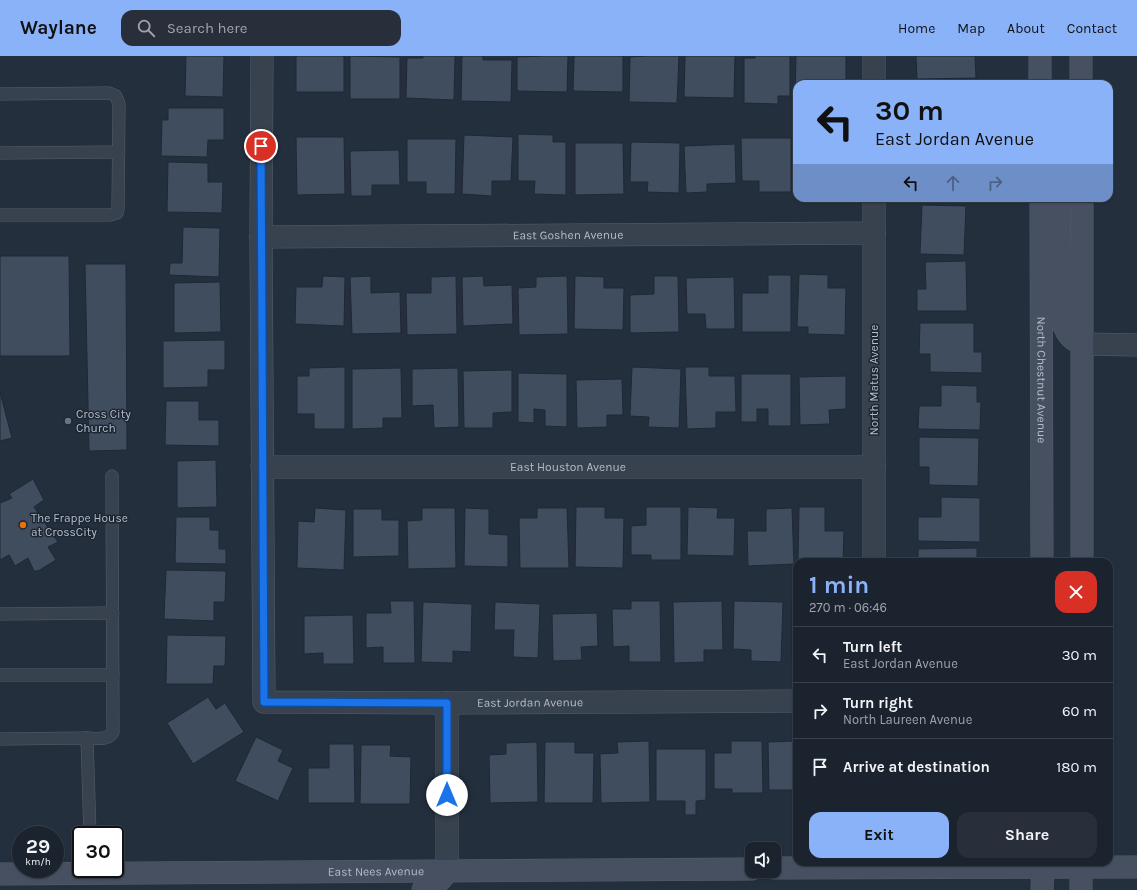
<!DOCTYPE html>
<meta charset="utf-8">
<style>
:root{--surface:#1b232e;--page:#282f3a;--text:#f1f3f6;--muted:#a0a4aa;--line:#39404a;--accent:#8ab2f9}
body{margin:0;font-family:Karla,sans-serif;background:var(--page);color:var(--text);height:100vh;display:flex;flex-direction:column;font-size:15px;white-space:nowrap}
*{box-sizing:border-box;margin:0}
p{font-size:13px;color:var(--muted)}
.icon{flex:none;width:22px;height:22px;fill:none;stroke:currentColor;stroke-width:2;stroke-linecap:round;stroke-linejoin:round}
.map{position:relative;flex:1;overflow:hidden}
.drawer{position:absolute;left:793px;top:502px;width:320px;height:308px;display:flex;flex-direction:column;background:var(--surface);border-radius:12px;box-shadow:0 1px 3px #0004,0 0 0 1px var(--line)}
.drawer>*{flex:none}
.banner{position:absolute;left:793px;top:24px;width:320px;height:122px;border-radius:12px;box-shadow:0 1px 3px #0004,0 0 0 1px var(--line);background:#8ab2f9;color:#111;overflow:hidden}
.buttons{position:absolute;left:745px;top:786px;display:grid;gap:8px}
.buttons a{display:grid;place-items:center;width:36px;height:36px;border-radius:8px;background:var(--surface);box-shadow:0 1px 3px #0004,0 0 0 1px var(--line);font-size:20px}
.speed{position:absolute;left:12px;top:770px;display:flex;gap:8px;font-size:20px;font-weight:700;text-align:center}
.speed>*{display:grid;place-content:center;width:52px;height:52px;border-radius:50%;background:var(--surface);box-shadow:0 1px 3px #0004,0 0 0 1px var(--line);line-height:1}
.speed small{font-size:10px;font-weight:400}
.speed .limit{border:2px solid #111;border-radius:6px;background:#fff;color:#111}
.pin{position:absolute;display:grid;place-items:center;width:34px;height:34px;color:#fff;margin:-17px;border:2px solid #fff;border-radius:50%;box-shadow:0 1px 4px #0007}
.me{position:absolute;width:44px;margin:-22px;rotate:0deg;stroke-linejoin:round;filter:drop-shadow(0 0 3px #0008)}
.turn{display:flex;align-items:center;gap:14px;height:84px;padding:0 16px;font-size:18px}
.turn .icon{width:52px;height:52px;stroke-width:2.5}
.turn b{display:block;font-size:28px;line-height:34px}
.lanes{display:flex;align-items:center;height:38px;padding:0 16px;background:#0003;justify-content:center;gap:20px;direction:ltr}
.lanes .off{opacity:.35}
.round{display:grid;place-items:center;flex:none;width:42px;height:42px;border-radius:12px;background:var(--page)}
.overview{display:flex;align-items:center;justify-content:space-between;height:68px;padding:0 16px}
h1{font-size:24px;font-weight:700;line-height:30px;color:var(--accent)}
.action{display:flex;gap:8px;margin-top:auto;padding:8px 16px}
.action a{flex:1;height:46px;border-radius:12px;background:var(--accent);color:#111;font-size:16px;font-weight:700;line-height:46px;text-align:center}
.action a+a{background:var(--page);color:var(--text)}
ul{padding:0;list-style:none}
li{display:flex;align-items:center;gap:12px;height:56px;padding:0 16px;border-top:1px solid var(--line)}
li div{flex:1}
li b{display:block;font-size:15px}
li em{font-style:normal}
header{display:flex;align-items:center;gap:24px;box-sizing:border-box;height:56px;padding:0 20px;background:var(--accent);color:#111}
header strong{font-size:19px}
nav{display:flex;gap:22px;margin-inline-start:auto;font-size:14px}
.search{width:280px;height:36px;background:var(--page);display:flex;align-items:center;gap:10px;box-sizing:border-box;padding:0 14px;border-radius:12px;color:var(--muted);font-size:15px}
.map>svg:first-child{display:block}
.building{fill:#404d5e;stroke:#1f2835}
.lines{fill:none;stroke-linecap:round;stroke-linejoin:round}
.lane-casing{stroke:#565f6c;stroke-width:13}
.street-casing{stroke:#565f6c;stroke-width:23}
.secondary-casing{stroke:#565f6c;stroke-width:23}
.lane{stroke:#38414e;stroke-width:12}
.street{stroke:#38414e;stroke-width:22}
.secondary{stroke:#465061;stroke-width:22}
.route-casing{stroke:#114b97;stroke-width:10}
.route{stroke:#1a73e8;stroke-width:7}
.worship-dot{fill:#6b7280;stroke:#1d2633;stroke-width:1.5}
.food-dot{fill:#e8710a;stroke:#1d2633;stroke-width:1.5}
.labels{text-anchor:middle;stroke-width:3;stroke-linejoin:round;paint-order:stroke}
.street-label{font-size:12px;fill:#b4bcc9;stroke:#1d2633}
.poi-label{font-size:12px;fill:#b4bcc9;stroke:#1d2633;text-anchor:start}
</style>
<header>
<strong>Waylane</strong>
<div class="search"><svg class="icon" aria-label="search" viewBox="0 0 24 24"><circle cx="10" cy="10" r="6"/><path d="M15 15l6 6"/></svg>Search here</div>
<nav><a>Home</a><a>Map</a><a>About</a><a>Contact</a></nav>
</header>
<div class="map">
<svg width="1137" height="834" viewBox="0 0 1137 834">
<rect width="100%" height="100%" fill="#242f3e"/>
<g class="building">
<path d="M186 0H224L223 41 185 40Z"/>
<rect x="296" y="0" width="48" height="36"/>
<path d="M350 0 400 1V43H350Z"/>
<path d="M423 0H455L454 44 406 42 407 2H423Z"/>
<path d="M462 0H483V4H512L511 46 461 45Z"/>
<path d="M544 0H568L567 36 517 35V1Z"/>
<path d="M574 0H623V36L573 35Z"/>
<path d="M647 0H679L677 47 629 46 630 1Z"/>
<path d="M685 0H735L734 42 684 41Z"/>
<path d="M755 0H790V40H778V48L744 47V2H755Z"/>
<path d="M796 0H846V28H797V41H795Z"/>
<path d="M916 0H975L976 22 917 23Z"/>
<path d="M168 52H224V84H208L207 101 161 100 162 64H168Z"/>
<path d="M518 78 553 79V86H566V139L534 138 535 125H518Z"/>
<path d="M464 79 513 81 511 125H492V140L462 138Z"/>
<path d="M296 81H344L345 138 297 139Z"/>
<path d="M741 82H791V136H759V125H742Z"/>
<path d="M407 83H456L455 138H426V126H407Z"/>
<path d="M631 86 680 87 679 137 647 136 648 126H630Z"/>
<path d="M575 87H623L624 138 575 139Z"/>
<path d="M735 88 736 127 707 128V136L686 137 684 90Z"/>
<path d="M399 94 400 129H372V140H351L350 95Z"/>
<path d="M168 106 208 107V126H223L222 157 167 156Z"/>
<path d="M917 142H976V143L917 144Z"/>
<path d="M922 149 966 150 964 199 920 198Z"/>
<path d="M183 171 220 172 219 221 169 219 170 207H182Z"/>
<path d="M0 200H69L70 300H0Z"/>
<path d="M966 205 967 255H917V233H926L925 206Z"/>
<path d="M85 208H126L127 394 89 395Z"/>
<path d="M799 218 828 219V232H846L845 279 808 278V271H797Z"/>
<path d="M768 219H791V276H742V237H768Z"/>
<path d="M323 220 345 221 344 270 295 268 296 231H322Z"/>
<path d="M371 220V237L400 236 401 277 352 278 350 221Z"/>
<path d="M456 220 457 278 407 279 406 237H431V221Z"/>
<path d="M483 220 484 230 512 229 513 268 463 270 462 221Z"/>
<path d="M567 220 568 278 519 279 518 232 536 231V221Z"/>
<path d="M575 220 604 221V232H624L623 274 574 273Z"/>
<path d="M654 220H678L679 276 630 277V239L654 238Z"/>
<path d="M734 221 735 273H706L705 258H687L686 222Z"/>
<path d="M220 226 221 276 174 277V227Z"/>
<path d="M920 267H974V296H982V317L930 316V298H919Z"/>
<path d="M225 284V314H208V331L163 332V285Z"/>
<path d="M345 311V373H314V358H297V320H309V312Z"/>
<path d="M632 311 681 313 679 372 648 371 649 361 630 360Z"/>
<path d="M685 311H709V320H735L736 356H716V372L687 373Z"/>
<path d="M401 312 402 362H383V372L352 373V313Z"/>
<path d="M458 312 459 371 434 372 433 349 412 350V313Z"/>
<path d="M512 314V356L493 357V372H464L463 315Z"/>
<path d="M518 317 567 318V371L545 370V354L534 353V367L518 366Z"/>
<path d="M741 318H791V370H768V353H757V366H741Z"/>
<path d="M846 320V353L829 354 830 368 800 369 799 321Z"/>
<path d="M622 323 623 359H607V371L577 372 576 324Z"/>
<path d="M941 329 977 330V346H981L980 374 918 373 919 350H941Z"/>
<path d="M0 336 12 382 0 385Z"/>
<path d="M166 345H199V364H219V390L165 389Z"/>
<path d="M919 381 979 382 978 430 929 429V411H919Z"/>
<path d="M216 404 217 451 177 452V405Z"/>
<path d="M33 423 44 444 34 451 58 486 48 491 56 504 38 515H34L28 502 15 510 9 499 0 504V447L12 442 9 438Z"/>
<path d="M941 441 980 442V486L918 485V461H941Z"/>
<path d="M576 451H605V462H624L623 512 575 511Z"/>
<path d="M646 451H681V504H651V499H631V470L646 469Z"/>
<path d="M688 451 718 452 717 462H735L734 500 687 499Z"/>
<path d="M799 451H825V475H844L843 506H798Z"/>
<path d="M315 452 346 454 344 514 297 512 298 465 314 466Z"/>
<path d="M422 452H455L456 512 408 513 407 465 422 464Z"/>
<path d="M465 452 489 453V478L508 479V511L464 510Z"/>
<path d="M537 452H567L569 512H520L519 462H537Z"/>
<path d="M792 452 794 508 748 510 747 475H766V453Z"/>
<path d="M353 453H382V464H399V500L353 501Z"/>
<path d="M176 461H210V474H219V493H226V508L175 507Z"/>
<path d="M977 492V506H918V493Z"/>
<path d="M166 514 226 515 225 546H214V565L164 563Z"/>
<path d="M390 545H414L415 607H383V591L366 592V557H391Z"/>
<path d="M631 545H660L661 606H629V590L613 591 612 553H631Z"/>
<path d="M722 545 723 594H704V606L674 607 673 546Z"/>
<path d="M734 545 783 546 781 606 751 605V594L733 593Z"/>
<path d="M423 546 472 548 471 596 453 595V607L421 606Z"/>
<path d="M495 546 540 548 538 602 513 601 514 574H494Z"/>
<rect x="792" y="546" width="5" height="58"/>
<path d="M597 557 598 590 581 591 582 604 553 605 552 558Z"/>
<path d="M353 559 354 608H323V597L304 598V560Z"/>
<path d="M167 579 226 580 225 610H214L213 628H166Z"/>
<path d="M208 641 216 653 225 647 244 676 193 708 167 667Z"/>
<path d="M256 681 283 694 278 705 293 712 278 745 235 725Z"/>
<path d="M649 685 650 746 601 747 600 698 618 697 617 686Z"/>
<path d="M731 685H762L763 737H732V733H714V697H731Z"/>
<path d="M797 685V734H769L768 686Z"/>
<path d="M537 686 538 746 490 747 489 699 506 698V687Z"/>
<path d="M545 686H575V697H594L593 747H544Z"/>
<path d="M329 688H354L355 747H308V712H329Z"/>
<path d="M361 689H391L390 700 411 701 410 748H360Z"/>
<path d="M656 693H706V744L696 745V759H685V745H656Z"/>
</g>
<g class="lines">
<defs>
<g id="lane">
<path d="M0 38 109 37 116 40 119 48 118 153 117 157 110 159H0"/>
<path d="M0 97 119 96"/>
<path d="M0 558 113 557"/>
<path d="M0 619H113"/>
<path d="M87 682C95 682 109 685 113 676L112 420"/>
<path d="M0 683 87 682 90 779"/>
</g>
<g id="street">
<path id="s1" d="M262 0 261 181 264 646 447 647 797 645"/>
<path d="M874 0V28"/>
<path d="M874 142V506"/>
<path id="s2" d="M261 181 874 177"/>
<path d="M1082 288 1137 289"/>
<path id="s3" d="M262 411H874"/>
<path d="M447 647V815"/>
</g>
<g id="secondary">
<path d="M1040 0V28"/>
<path d="M1081 0V28"/>
<path id="s4" d="M1041 142 1042 506"/>
<path d="M1059 142 1061 263C1067 277 1068 282 1082 288"/>
<path d="M1082 506V142"/>
<path d="M774 812 1137 811"/>
<path id="s5" d="M0 818 752 813"/>
<path d="M423 834C435 831 441 824 447 815"/>
<path d="M1042 834 1043 806"/>
<path d="M1081 834V806"/>
</g>
</defs>
<use href="#lane" class="lane-casing"/>
<use href="#street" class="street-casing"/>
<use href="#secondary" class="secondary-casing"/>
<use href="#lane" class="lane"/>
<use href="#street" class="street"/>
<use href="#secondary" class="secondary"/>
</g>
<g class="lines">
<defs>
<path id="route" d="M261 90 264 646 447 647V739"/>
</defs>
<use href="#route" class="route-casing"/>
<use href="#route" class="route"/>
</g>
<circle class="worship-dot" cx="68" cy="365" r="4"/>
<circle class="food-dot" cx="23" cy="469" r="4"/>
<g class="labels">
<g class="street-label">
<text dy="4" stroke="none"><textPath href="#s2" startOffset="307">East Goshen Avenue</textPath></text>
<text transform="translate(874 324) rotate(-90)" y="4">North Matus Avenue</text>
<text dy="4" stroke="none"><textPath href="#s4" startOffset="182">North Chestnut Avenue</textPath></text>
<text dy="4" stroke="none"><textPath href="#s3" startOffset="306">East Houston Avenue</textPath></text>
<text dy="4" stroke="none"><textPath href="#s1" startOffset="912">East Jordan Avenue</textPath></text>
<text dy="4" stroke="none"><textPath href="#s5" startOffset="376">East Nees Avenue</textPath></text>
</g>
<g class="poi-label">
<text x="76" y="362">Cross City<tspan x="76" dy="14">Church</tspan></text>
<text x="31" y="466">The Frappe House<tspan x="31" dy="14">at CrossCity</tspan></text>
</g>
</g>
</svg>
<div class="buttons">
<a><svg class="icon" aria-label="sound" viewBox="0 0 24 24"><path d="M4 9h4l5-4v14l-5-4H4zM17 9q2 3 0 6"/></svg></a>
</div>
<div class="speed"><div>29<small>km/h</small></div><div class="limit">30</div></div>
<div class="pin" style="left:261px;top:90px;background:#d93025"><svg class="icon" aria-label="arrive" viewBox="0 0 24 24"><path d="M6 21V4h12l-3 4 3 4H6"/></svg></div>
<svg class="me" style="left:447px;top:739px" viewBox="-20 -20 40 40"><circle r="19" fill="#fff"/><path d="M0-13L10 11 0 6-10 11z" fill="#1a73e8"/></svg>
<div class="banner">
<div class="turn"><svg class="icon" aria-label="left" viewBox="0 0 24 24"><path d="M17 20v-9H6M10 6l-5 5 5 5"/></svg><div><b>30 m</b>East Jordan Avenue</div></div>
<div class="lanes"><svg class="icon" aria-label="left" viewBox="0 0 24 24"><path d="M17 20v-9H6M10 6l-5 5 5 5"/></svg><svg class="icon off" aria-label="ahead" viewBox="0 0 24 24"><path d="M12 20V5M6 11l6-6 6 6"/></svg><svg class="icon off" aria-label="right" viewBox="0 0 24 24"><path d="M7 20v-9h11M14 6l5 5-5 5"/></svg></div>
</div>
<section class="drawer">
<div class="overview"><div><h1>1 min</h1><p>270 m · 06:46</p></div><a class="round" style="background:#d93025;color:#fff"><svg class="icon" aria-label="close" viewBox="0 0 24 24"><path d="M6 6l12 12M18 6L6 18"/></svg></a></div>
<ul>
<li><svg class="icon" aria-label="left" viewBox="0 0 24 24"><path d="M17 20v-9H6M10 6l-5 5 5 5"/></svg><div><b>Turn left</b><p>East Jordan Avenue</p></div><em>30 m</em></li>
<li><svg class="icon" aria-label="right" viewBox="0 0 24 24"><path d="M7 20v-9h11M14 6l5 5-5 5"/></svg><div><b>Turn right</b><p>North Laureen Avenue</p></div><em>60 m</em></li>
<li><svg class="icon" aria-label="arrive" viewBox="0 0 24 24"><path d="M6 21V4h12l-3 4 3 4H6"/></svg><div><b>Arrive at destination</b></div><em>180 m</em></li>
</ul>
<div class="action"><a>Exit</a><a>Share</a></div>
</section>
</div>
